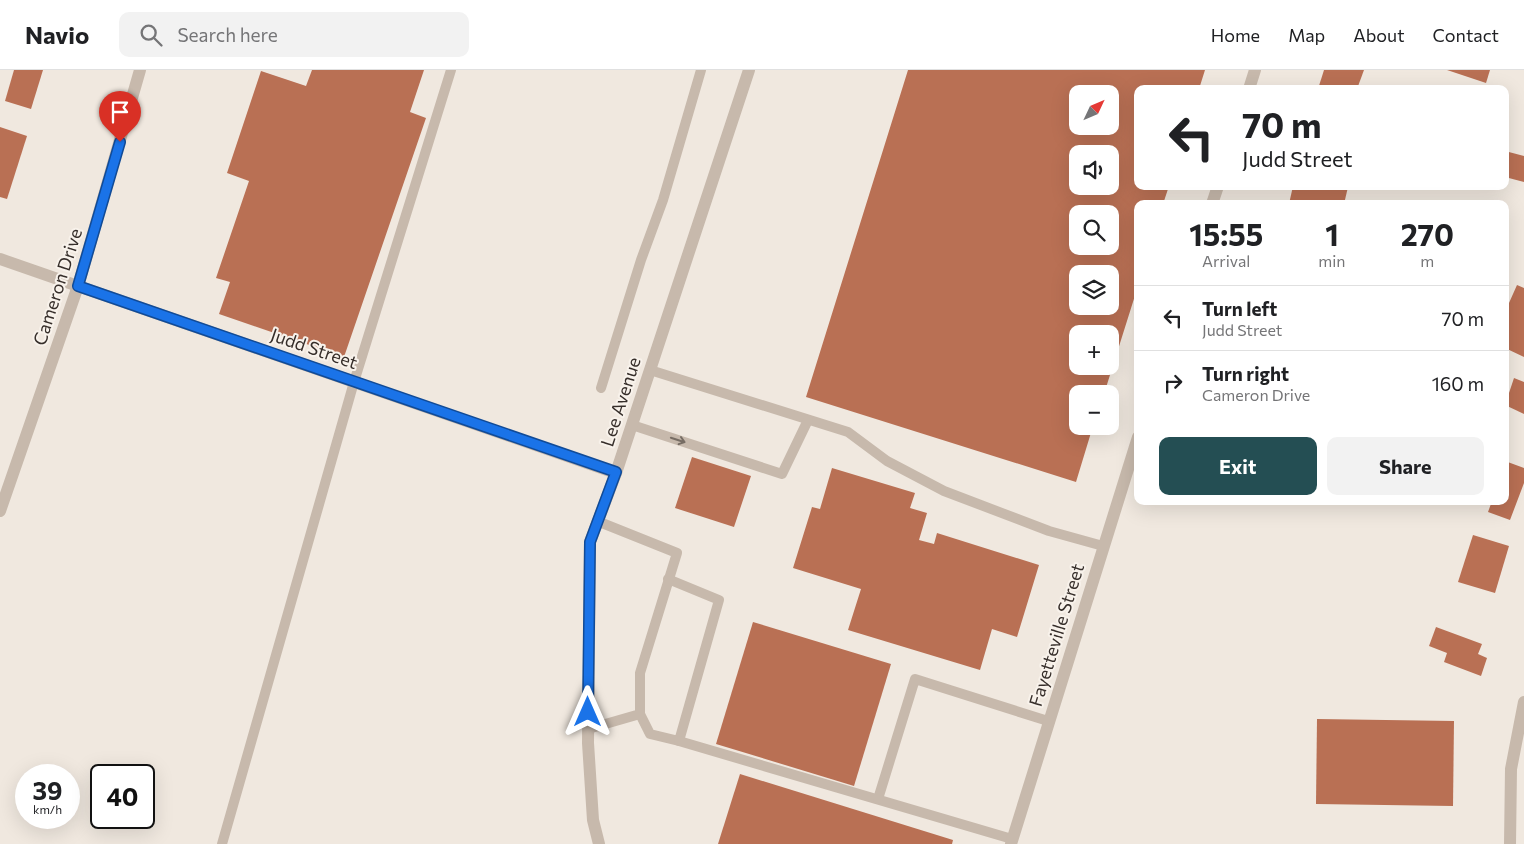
<!DOCTYPE html>
<meta charset="utf-8">
<style>
:root{--surface:#fff;--page:#f2f2f2;--text:#202124;--muted:#757577;--line:#e0e0e0;--accent:#244e53}
body{margin:0;font-family:Commissioner,sans-serif;background:var(--page);color:var(--text);height:100vh;display:flex;flex-direction:column;font-size:19px;white-space:nowrap}
*{box-sizing:border-box;margin:0}
p{font-size:16px;color:var(--muted)}
.icon{flex:none;width:28px;height:28px;fill:none;stroke:currentColor;stroke-width:2;stroke-linecap:round;stroke-linejoin:round}
.map{position:relative;flex:1;overflow:hidden}
.sheet{position:absolute;left:1134px;top:130px;width:375px;height:305px;display:flex;flex-direction:column;background:var(--surface);border-radius:10px;box-shadow:0 5px 20px #0002}
.sheet>*{flex:none}
.banner{position:absolute;left:1134px;top:15px;width:375px;height:105px;border-radius:10px;box-shadow:0 5px 20px #0002;background:#fff;color:var(--text);overflow:hidden}
.needle{width:32px;rotate:46deg}
.fabs{position:absolute;left:1069px;top:15px;display:grid;gap:10px}
.fabs a{display:grid;place-items:center;width:50px;height:50px;border-radius:10px;background:var(--surface);box-shadow:0 5px 20px #0002;font-size:25px}
.speed{position:absolute;left:15px;top:694px;display:flex;gap:10px;font-size:25px;font-weight:700;text-align:center}
.speed>*{display:grid;place-content:center;width:65px;height:65px;border-radius:50%;background:var(--surface);box-shadow:0 5px 20px #0002;line-height:1}
.speed small{font-size:12px;font-weight:400}
.speed .limit{border:2px solid #111;border-radius:8px;background:#fff;color:#111}
.pin{position:absolute;display:grid;place-items:center;width:42px;height:42px;color:#fff;margin:-51px -21px;border-radius:50% 50% 50% 0;rotate:-45deg;box-shadow:0 0 5px #0007}
.pin .icon{rotate:45deg}
.me{position:absolute;width:55px;margin:-28px;rotate:0deg;stroke-linejoin:round;filter:drop-shadow(0 0 4px #0008)}
.turn{display:flex;align-items:center;gap:18px;height:105px;padding:0 25px;font-size:22px}
.turn .icon{width:65px;height:65px;stroke-width:2.5}
.turn b{display:block;font-size:35px;line-height:42px}
.eta{display:flex;justify-content:space-evenly;align-items:center;height:85px;text-align:center}
.eta b{font-size:30px;font-weight:700;line-height:35px}
.action{display:flex;gap:10px;margin-top:auto;padding:10px 25px}
.action a{flex:1;height:58px;border-radius:10px;background:var(--accent);color:#fff;font-size:20px;font-weight:700;line-height:58px;text-align:center}
.action a+a{background:var(--page);color:var(--text)}
ul{padding:0;list-style:none}
li{display:flex;align-items:center;gap:15px;height:65px;padding:0 25px;border-top:1px solid var(--line)}
li div{flex:1}
li b{display:block;font-size:19px}
li em{font-style:normal}
header{display:flex;align-items:center;gap:30px;box-sizing:border-box;height:70px;padding:0 25px;background:var(--surface);border-bottom:1px solid var(--line)}
header strong{font-size:24px}
nav{display:flex;gap:28px;margin-inline-start:auto;font-size:18px}
.search{width:350px;height:45px;background:var(--page);display:flex;align-items:center;gap:12px;box-sizing:border-box;padding:0 18px;border-radius:10px;color:var(--muted);font-size:19px}
.map>svg:first-child{display:block}
.building{fill:#b97054;fill-rule:evenodd}
.lines{fill:none;stroke-linecap:round;stroke-linejoin:round}
.service{stroke:#c7b9ac;stroke-width:10}
.minor{stroke:#c7b9ac;stroke-width:12}
.tertiary{stroke:#c7b9ac;stroke-width:12}
.oneway{stroke:#776d64}
.route-casing{stroke:#114b97;stroke-width:12}
.route{stroke:#1a73e8;stroke-width:9}
.labels{text-anchor:middle;stroke-width:4;stroke-linejoin:round;paint-order:stroke}
.street-label{font-size:18px;fill:#362e2a;stroke:#f8f2eb}
</style>
<header>
<strong>Navio</strong>
<div class="search"><svg class="icon" aria-label="search" viewBox="0 0 24 24"><circle cx="10" cy="10" r="6"/><path d="M15 15l6 6"/></svg>Search here</div>
<nav><a>Home</a><a>Map</a><a>About</a><a>Contact</a></nav>
</header>
<div class="map">
<svg width="1524" height="774" viewBox="0 0 1524 774">
<rect width="100%" height="100%" fill="#f0e8df"/>
<g class="building">
<path d="M14 0H43L31 39 5 31Z"/>
<path d="M312 0H424L410 42 426 48 344 287 219 244 230 212 216 208 249 111 227 103 261 1 306 16Z"/>
<path d="M908 0H1205L1199 19H1138V116H1169L1163 134H1138V216L1104 324H1078V356H1093L1076 412 806 327ZM1078 24H1110V56H1078ZM1078 84H1110V116H1078ZM1078 144H1110V176H1078ZM1078 204H1110V236H1078ZM1078 264H1110V296H1078Z"/>
<path d="M1324 0H1364L1357 19H1318Z"/>
<path d="M1447 0H1490L1486 13Z"/>
<path d="M0 57 27 66 7 129 0 127Z"/>
<path d="M1505 81 1524 86V112L1505 107Z"/>
<path d="M1293 116H1343L1348 117 1344 134H1289Z"/>
<path d="M1517 215 1524 218V287L1505 278V231L1509 233Z"/>
<path d="M1514 308 1524 312V344L1505 335Z"/>
<path d="M692 387 751 406 734 457 675 438Z"/>
<path d="M1505 391 1524 398V413L1510 450 1488 442 1492 431H1505Z"/>
<path d="M832 398 915 423 910 438 927 443 919 470 934 474 937 463 1039 495 1017 567 992 559 980 600 848 560 861 519 793 498 812 437 820 439Z"/>
<path d="M1473 465 1509 476 1495 523 1458 512Z"/>
<path d="M753 552 891 594 854 716 716 674Z"/>
<path d="M1436 557 1482 574 1478 584 1487 588 1481 606 1444 592 1447 583 1429 576Z"/>
<path d="M1317 649 1454 651 1453 736 1316 734Z"/>
<path d="M740 704 953 770 952 774H718Z"/>
</g>
<g class="lines">
<g class="service">
<path d="M650 300 848 362 887 391 944 421 1049 461 1103 476"/>
<path d="M601 318 641 190 663 130 701 0"/>
<path d="M632 355 782 404 808 350"/>
<path d="M640 644 650 664 679 671 719 530 668 509"/>
<path d="M588 659 640 644V603L677 483 597 451"/>
<path d="M679 671 1012 769"/>
<path d="M878 729 915 609 1048 651"/>
<path d="M222 774 354 312 451 0"/>
</g>
<g class="minor">
<path d="M1249 19 1255 0"/>
<path d="M1212 134 1218 116"/>
<path d="M0 189 616 403"/>
<path d="M0 441 78 216 140 0"/>
<path d="M1011 774 1138 367"/>
<path d="M1510 774 1511 699 1524 632"/>
</g>
<path class="tertiary" d="M599 774 593 750 588 673 590 472 616 403 749 0"/>
</g>
<defs><path id="oneway-shaft" d="M-6 0H5M1.5-3L5.5 0L1.5 3" fill="none" stroke-width="1.6" stroke-linecap="round" stroke-linejoin="round" transform="scale(1.25)"/></defs>
<use class="oneway" href="#oneway-shaft" transform="translate(678 370) rotate(18)"/>
<g class="lines">
<defs>
<path id="route" d="M120 72 78 216 616 402 590 472 588 642"/>
</defs>
<use href="#route" class="route-casing"/>
<use href="#route" class="route"/>
</g>
<g class="labels">
<g class="street-label">
<text transform="translate(58 217) rotate(-72)" y="6">Cameron Drive</text>
<text transform="translate(314 279) rotate(19)" y="6">Judd Street</text>
<text transform="translate(621 332) rotate(-72)" y="6">Lee Avenue</text>
<text transform="translate(1057 565) rotate(-73)" y="6">Fayetteville Street</text>
</g>
</g>
</svg>
<div class="fabs">
<a><svg class="needle" viewBox="-14 -14 28 28"><path d="M0-13l5 13h-10z" fill="#e53935"/><path d="M0 13l5-13h-10z" fill="#757577"/></svg></a>
<a><svg class="icon" aria-label="sound" viewBox="0 0 24 24"><path d="M4 9h4l5-4v14l-5-4H4zM17 9q2 3 0 6"/></svg></a>
<a><svg class="icon" aria-label="search" viewBox="0 0 24 24"><circle cx="10" cy="10" r="6"/><path d="M15 15l6 6"/></svg></a>
<a><svg class="icon" aria-label="layers" viewBox="0 0 24 24"><path d="M12 4l9 5-9 5-9-5zM3 14l9 5 9-5"/></svg></a>
<a>+</a>
<a>−</a>
</div>
<div class="speed"><div>39<small>km/h</small></div><div class="limit">40</div></div>
<div class="pin" style="left:120px;top:72px;background:#d93025"><svg class="icon" aria-label="arrive" viewBox="0 0 24 24"><path d="M6 21V4h12l-3 4 3 4H6"/></svg></div>
<svg class="me" style="left:588px;top:642px" viewBox="-20 -20 40 40"><path d="M0-17L14 15 0 8-14 15z" fill="#1a73e8" stroke="#fff" stroke-width="4"/></svg>
<div class="banner">
<div class="turn"><svg class="icon" aria-label="left" viewBox="0 0 24 24"><path d="M17 20v-9H6M10 6l-5 5 5 5"/></svg><div><b>70 m</b>Judd Street</div></div>
</div>
<section class="sheet">
<div class="eta">
<div><b>15:55</b><p>Arrival</p></div>
<div><b>1</b><p>min</p></div>
<div><b>270</b><p>m</p></div>
</div>
<ul>
<li><svg class="icon" aria-label="left" viewBox="0 0 24 24"><path d="M17 20v-9H6M10 6l-5 5 5 5"/></svg><div><b>Turn left</b><p>Judd Street</p></div><em>70 m</em></li>
<li><svg class="icon" aria-label="right" viewBox="0 0 24 24"><path d="M7 20v-9h11M14 6l5 5-5 5"/></svg><div><b>Turn right</b><p>Cameron Drive</p></div><em>160 m</em></li>
</ul>
<div class="action"><a>Exit</a><a>Share</a></div>
</section>
</div>
